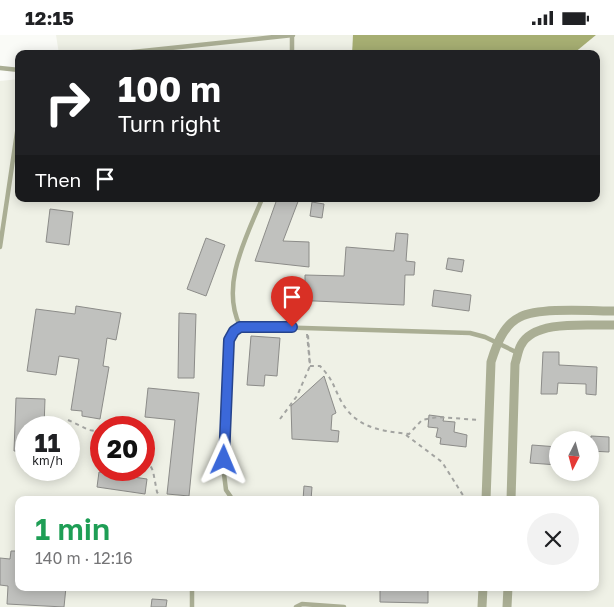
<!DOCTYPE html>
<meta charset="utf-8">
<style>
:root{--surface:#fff;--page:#f2f2f2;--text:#202124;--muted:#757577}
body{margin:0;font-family:"Golos Text",sans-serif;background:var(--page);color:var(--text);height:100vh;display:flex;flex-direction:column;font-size:19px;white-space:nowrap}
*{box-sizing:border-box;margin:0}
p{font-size:16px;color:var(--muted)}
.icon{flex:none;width:28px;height:28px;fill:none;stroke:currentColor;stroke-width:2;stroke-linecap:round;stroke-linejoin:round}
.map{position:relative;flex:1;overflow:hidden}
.drawer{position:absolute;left:15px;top:461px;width:584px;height:95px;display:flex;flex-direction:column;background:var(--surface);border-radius:10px;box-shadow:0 2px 12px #0003}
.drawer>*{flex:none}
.guide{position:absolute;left:15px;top:15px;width:585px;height:152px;border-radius:10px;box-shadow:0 2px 12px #0003;background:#202124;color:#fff;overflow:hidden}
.needle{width:32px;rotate:186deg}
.tools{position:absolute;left:549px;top:396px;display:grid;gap:10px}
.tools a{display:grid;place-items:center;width:50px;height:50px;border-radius:50%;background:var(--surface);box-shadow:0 2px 12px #0003;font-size:25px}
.speed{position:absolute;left:15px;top:381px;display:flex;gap:10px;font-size:25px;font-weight:700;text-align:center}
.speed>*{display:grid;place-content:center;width:65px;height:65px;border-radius:50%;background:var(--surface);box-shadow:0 2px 12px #0003;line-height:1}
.speed small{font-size:12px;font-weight:400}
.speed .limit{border:8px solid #d22;background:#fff;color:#111}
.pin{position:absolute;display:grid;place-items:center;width:42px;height:42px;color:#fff;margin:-51px -21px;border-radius:50% 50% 50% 0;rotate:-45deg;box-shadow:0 0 5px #0007}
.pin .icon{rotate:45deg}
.me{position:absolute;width:55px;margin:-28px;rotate:1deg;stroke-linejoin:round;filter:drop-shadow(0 0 4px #0008)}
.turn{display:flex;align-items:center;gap:18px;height:105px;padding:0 20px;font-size:22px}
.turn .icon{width:65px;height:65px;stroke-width:2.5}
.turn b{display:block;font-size:35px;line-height:42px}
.then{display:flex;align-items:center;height:48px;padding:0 20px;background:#0003;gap:10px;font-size:19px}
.round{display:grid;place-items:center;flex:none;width:52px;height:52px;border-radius:26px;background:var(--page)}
.overview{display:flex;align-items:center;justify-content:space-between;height:85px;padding:0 20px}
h1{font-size:30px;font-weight:600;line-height:38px;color:#1e9e55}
.status{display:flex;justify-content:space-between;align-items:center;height:35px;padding:0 25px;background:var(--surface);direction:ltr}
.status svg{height:14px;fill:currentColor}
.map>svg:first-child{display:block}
.built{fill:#eff1e6;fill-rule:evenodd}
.water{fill:#a6ae72}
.building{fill:#c0c1be;stroke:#8c8c89}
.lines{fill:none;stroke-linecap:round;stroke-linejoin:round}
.path{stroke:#a3a4a1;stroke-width:2;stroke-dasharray:4 4;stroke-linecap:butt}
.lane{stroke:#aaae94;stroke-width:4.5}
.street{stroke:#aaae94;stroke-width:9}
.route-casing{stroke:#26448d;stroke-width:12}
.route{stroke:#3b68d9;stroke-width:9}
</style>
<div class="status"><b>12:15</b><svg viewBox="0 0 49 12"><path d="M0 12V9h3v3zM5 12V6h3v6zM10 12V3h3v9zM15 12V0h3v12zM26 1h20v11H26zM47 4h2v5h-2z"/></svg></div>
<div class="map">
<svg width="614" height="572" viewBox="0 0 614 572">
<rect width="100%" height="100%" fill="#fafbf7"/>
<g class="built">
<path d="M56 0H353L352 19H59Z"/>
<path d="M596 0H614V572H0V46L19 44V164H596V19H573ZM26 392H69V435H26ZM101 392H144V435H101ZM558 405H590V438H558ZM19 465H595V552H19Z"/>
</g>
<path class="water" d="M353 0H596L573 19H352Z"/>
<g class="building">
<path d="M277 164H299L283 206 309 207V232L255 226Z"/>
<path d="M312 167 324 169 322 183 310 181Z"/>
<path d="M50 174 73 177 69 210 46 207Z"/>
<path d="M396 198 408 199 406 226 415 227 414 240H405L404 270 293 265 294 251 305 252V240L344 241 346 212 394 216Z"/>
<path d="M206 203 225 210 206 261 187 254Z"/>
<path d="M448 223 464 225 462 237 446 234Z"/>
<path d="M434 255 471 260 469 276 432 271Z"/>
<path d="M76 271 121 278 116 305 107 303 103 331 109 332 100 384 82 381V376L71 375 79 324 59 321 56 340 27 336 36 274 75 279Z"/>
<path d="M179 278 196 279 194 343H178Z"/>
<path d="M251 301 280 303 277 341 265 340 264 351 247 350Z"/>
<path d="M543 317H559V330L597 332 596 360 586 359V349L558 348 557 359H541Z"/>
<path d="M324 341 336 378 332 380 331 395 339 396 338 407 292 404 291 371Z"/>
<path d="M148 353 199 358 189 461 167 459 175 385 145 382Z"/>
<path d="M16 363 45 364 44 392H26V416H14Z"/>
<path d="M429 380 444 382 443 386 455 387 454 397 467 400 466 412 440 409 441 403 436 402 438 393 428 392Z"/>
<path d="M591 401 609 402V417L590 416Z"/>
<path d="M532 410 558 412V430L530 428Z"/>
<path d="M99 437 147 444 145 459 97 452Z"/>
<path d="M304 451 312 452 311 465H303Z"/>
<path d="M11 516H19V552H66L64 572 7 569 8 551 0 550V523L10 524Z"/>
<path d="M380 552 428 553V568L380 567Z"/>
<path d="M152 564 167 565 166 572H151Z"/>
</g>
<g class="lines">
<g class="path">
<path d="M307 299 310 331H320C333 345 332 348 340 364 355 393 380 396 409 399L422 385 438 382 479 385"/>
<path d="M280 384 297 361 310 331 308 300"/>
<path d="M68 385 89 395 101 397"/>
<path d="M406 400 442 427 466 465"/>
<path d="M144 417 153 436 157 457 162 465"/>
</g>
<g class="lane">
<path d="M114 19 293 0"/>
<path d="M292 19V2"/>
<path d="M0 33 19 35"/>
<path d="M0 212 19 84"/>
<path d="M240 291C220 250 246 203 262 164"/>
<path d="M233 465 226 455 224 439 229 305 233 296 240 291 470 298 485 302 518 318"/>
<path d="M192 572V552"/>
<path d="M296 572 302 569 344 572"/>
</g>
<g class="street">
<path d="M486 465 491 327C496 311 503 290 520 282 540 272 591 276 614 276"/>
<path d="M511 465 515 329C517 323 518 315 521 310 535 284 588 291 614 290"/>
<path d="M482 572 483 552"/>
<path d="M507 572 508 552"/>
</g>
</g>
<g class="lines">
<defs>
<path id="route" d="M224 425 229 305 234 296 240 292H292"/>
</defs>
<use href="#route" class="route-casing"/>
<use href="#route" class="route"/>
</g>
</svg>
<div class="tools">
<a><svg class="needle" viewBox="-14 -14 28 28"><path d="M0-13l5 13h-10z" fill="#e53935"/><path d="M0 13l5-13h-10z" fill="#757577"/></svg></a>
</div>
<div class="speed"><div>11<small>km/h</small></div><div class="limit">20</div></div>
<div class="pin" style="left:292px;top:292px;background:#d93025"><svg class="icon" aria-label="arrive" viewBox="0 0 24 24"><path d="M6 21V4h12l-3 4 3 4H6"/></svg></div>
<svg class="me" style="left:224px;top:425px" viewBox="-20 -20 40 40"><path d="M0-17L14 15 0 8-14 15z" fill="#3b68d9" stroke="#fff" stroke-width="4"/></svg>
<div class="guide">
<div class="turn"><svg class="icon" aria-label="right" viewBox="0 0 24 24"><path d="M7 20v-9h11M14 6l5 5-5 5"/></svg><div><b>100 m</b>Turn right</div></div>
<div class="then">Then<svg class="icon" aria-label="arrive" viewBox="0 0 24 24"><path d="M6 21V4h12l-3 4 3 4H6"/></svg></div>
</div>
<section class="drawer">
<div class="overview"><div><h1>1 min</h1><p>140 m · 12:16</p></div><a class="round"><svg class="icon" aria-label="close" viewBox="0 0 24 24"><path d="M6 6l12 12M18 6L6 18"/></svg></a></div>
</section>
</div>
